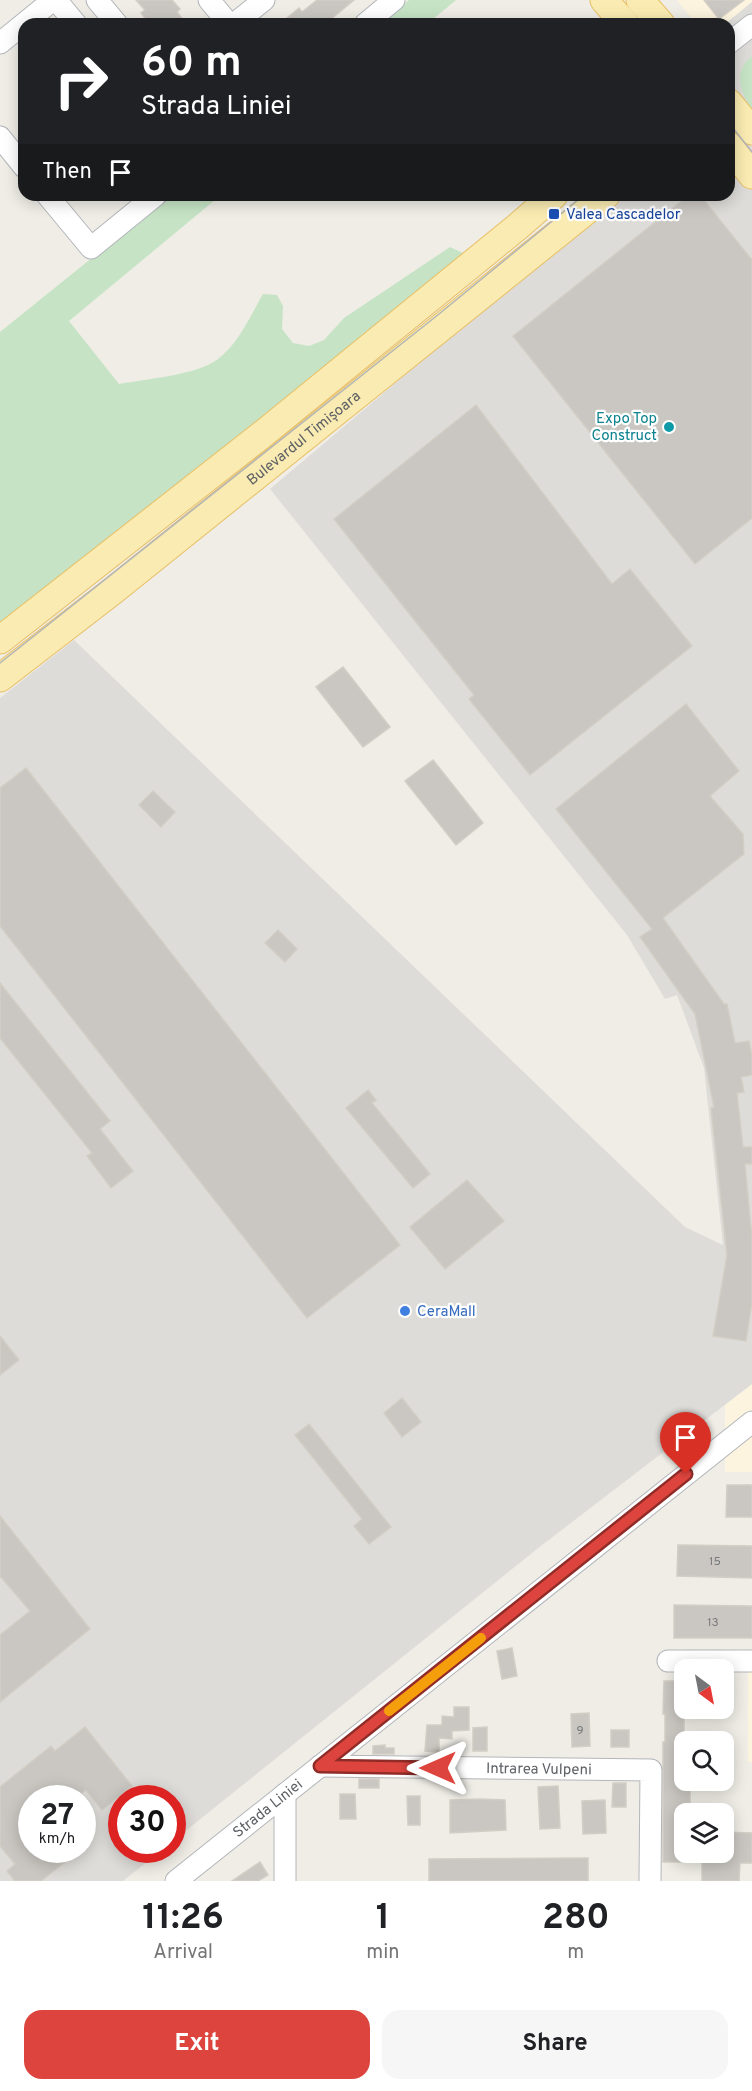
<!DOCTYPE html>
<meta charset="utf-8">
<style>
:root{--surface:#fff;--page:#f6f6f6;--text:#202124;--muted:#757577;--accent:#dd443e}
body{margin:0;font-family:Overpass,sans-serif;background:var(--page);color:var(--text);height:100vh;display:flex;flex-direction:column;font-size:22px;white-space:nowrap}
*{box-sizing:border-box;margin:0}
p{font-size:20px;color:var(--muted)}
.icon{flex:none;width:33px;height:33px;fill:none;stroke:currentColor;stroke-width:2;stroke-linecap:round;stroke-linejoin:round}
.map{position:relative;height:1881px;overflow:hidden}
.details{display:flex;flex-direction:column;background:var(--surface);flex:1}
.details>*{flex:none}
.banner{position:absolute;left:18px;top:18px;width:717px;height:183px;border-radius:18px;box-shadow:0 3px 15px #0003;background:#202124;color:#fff;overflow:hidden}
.needle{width:39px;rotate:148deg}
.buttons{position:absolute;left:674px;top:1659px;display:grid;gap:12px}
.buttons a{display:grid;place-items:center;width:60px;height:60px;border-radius:12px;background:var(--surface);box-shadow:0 3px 15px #0003;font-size:30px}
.speed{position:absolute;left:18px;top:1785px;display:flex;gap:12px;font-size:30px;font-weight:700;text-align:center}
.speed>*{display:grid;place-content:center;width:78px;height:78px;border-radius:50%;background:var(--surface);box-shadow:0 3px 15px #0003;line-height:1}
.speed small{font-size:15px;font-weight:400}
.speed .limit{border:9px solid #d22;background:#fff;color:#111}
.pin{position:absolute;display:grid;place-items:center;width:51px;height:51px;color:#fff;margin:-62px -26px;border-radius:50% 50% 50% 0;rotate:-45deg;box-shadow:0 0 6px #0007}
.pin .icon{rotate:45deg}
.me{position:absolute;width:66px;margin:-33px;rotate:270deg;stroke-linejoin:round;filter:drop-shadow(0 0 4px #0008)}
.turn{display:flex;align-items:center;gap:21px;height:126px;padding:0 24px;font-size:27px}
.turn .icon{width:78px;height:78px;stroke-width:2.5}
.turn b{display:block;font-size:42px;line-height:51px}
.then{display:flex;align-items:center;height:57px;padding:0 24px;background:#0003;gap:12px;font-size:22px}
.eta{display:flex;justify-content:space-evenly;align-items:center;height:102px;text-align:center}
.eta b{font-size:36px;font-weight:700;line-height:42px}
.cta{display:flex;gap:12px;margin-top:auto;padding:12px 24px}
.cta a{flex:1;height:69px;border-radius:18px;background:var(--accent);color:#fff;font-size:24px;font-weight:700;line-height:69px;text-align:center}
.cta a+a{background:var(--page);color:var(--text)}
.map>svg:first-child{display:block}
.commercial{fill:#fcf4de}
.industrial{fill:#dedcd8;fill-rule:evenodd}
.green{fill:#c6e4c5}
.building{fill:#cac7c2;stroke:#d3cec5;stroke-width:1.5}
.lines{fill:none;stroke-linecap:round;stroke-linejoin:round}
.minor-casing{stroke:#b3b6ba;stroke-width:23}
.major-casing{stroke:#e8bf66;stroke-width:29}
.minor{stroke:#fff;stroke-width:21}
.major{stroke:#f9ebb1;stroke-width:27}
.tram{stroke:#b4b5b5;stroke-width:1.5}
.route-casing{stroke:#902c28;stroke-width:15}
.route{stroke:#dd443e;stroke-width:10}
.slow{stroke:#f59e0b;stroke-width:10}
.transit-dot{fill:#1a4fb4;stroke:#fff;stroke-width:2}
.culture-dot{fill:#0f9aa8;stroke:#fff;stroke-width:2}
.shop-dot{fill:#3f7fe0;stroke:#fff;stroke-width:2}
.labels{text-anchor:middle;stroke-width:4.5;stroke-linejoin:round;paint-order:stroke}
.number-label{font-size:12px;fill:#797a7c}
.transit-label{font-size:15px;fill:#164399;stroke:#fff;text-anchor:start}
.culture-label{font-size:15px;fill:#0d838f;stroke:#fff;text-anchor:end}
.street-label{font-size:15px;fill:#5e6165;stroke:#fff}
.shop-label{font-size:15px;fill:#366cbe;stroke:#fff;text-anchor:start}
</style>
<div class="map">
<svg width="752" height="1881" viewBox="0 0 752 1881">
<rect width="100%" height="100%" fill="#efede6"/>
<g class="commercial">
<path d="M677 0H752V2L725 24H696Z"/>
<path d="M752 1384V1472H725V1405Z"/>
<rect x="748" y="1667" width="4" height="95"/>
</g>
<path class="industrial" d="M752 2V1384L537 1549 173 1841 172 1798H122V1850H162L123 1881H0V698L74 640 685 1227 723 1245 704 1068 677 995 665 999 627 935 270 489 470 320 626 195H729V24H725ZM32 1798H82V1850H32Z"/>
<g class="green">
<path d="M409 0H456L427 24H380Z"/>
<path d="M752 56V111C741 92 732 72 752 56Z"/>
<path d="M170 195H221L69 321 119 384C145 379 198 375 218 359 239 343 250 316 263 294L277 295 283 306 282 329 293 343 309 346 324 340 344 318 450 247 467 255 0 627V332Z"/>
</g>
<g class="building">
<path d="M136 0H172L180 9 177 12 186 24H150L141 13 145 10Z"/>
<path d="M317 0H354L325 24H280L299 8 302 12Z"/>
<path d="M704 0H744L719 19Z"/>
<path d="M689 195H700L752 260V518L695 564 513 336Z"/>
<path d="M476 405 612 584 630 569 692 646 530 775 469 699 474 695 334 519Z"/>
<path d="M343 667 390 727 363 747 316 687Z"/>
<path d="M686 704 739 771 710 796 743 834 744 854 663 918 724 1004H727L735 1043 749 1041 752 1056V1075L741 1077 744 1092 737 1093 743 1147H752V1164H745L752 1239V1302L746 1341 713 1336 727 1255 711 1108 714 1107 695 1014 640 937 652 929 556 809Z"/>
<path d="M433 760 483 823 456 845 405 781Z"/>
<path d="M26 768 400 1245 307 1318 0 926V788Z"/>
<path d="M153 791 175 812 161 827 139 805Z"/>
<path d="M278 930 297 949 285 962 265 943Z"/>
<path d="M0 983 110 1121 100 1129 133 1171 111 1188 87 1156 92 1153 0 1038Z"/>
<path d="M368 1090 376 1100 372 1103 430 1174 413 1188 346 1108Z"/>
<path d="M467 1180 504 1221 445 1269 410 1227Z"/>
<path d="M0 1336 19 1360 0 1375Z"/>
<path d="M402 1398 421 1422 402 1437 384 1413Z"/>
<path d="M309 1424 391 1527 369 1544 354 1526 362 1519 295 1435Z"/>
<path d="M727 1485H752V1517H726Z"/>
<path d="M0 1516 90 1629 0 1702V1635L30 1611 0 1576Z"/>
<path d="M678 1545 752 1546V1578L677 1576Z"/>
<path d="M674 1605 752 1606V1638H674Z"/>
<path d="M512 1648 517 1676 502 1679 497 1651Z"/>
<path d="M664 1681H684V1780H690V1803H685L684 1814V1862H663V1742H665V1714H663Z"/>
<path d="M454 1707H469V1730L452 1731V1739L439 1738V1752L425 1751 427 1725H442V1716L454 1717Z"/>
<path d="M589 1713 590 1746 572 1747 571 1714Z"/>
<path d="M85 1727 132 1786 102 1810 86 1790 75 1798H32V1850H80L41 1881H15L7 1871 15 1864 0 1846V1787L51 1746 55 1751Z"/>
<path d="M487 1727V1751H473V1728Z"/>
<rect x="611" y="1730" width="18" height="17"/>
<path d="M385 1745V1748H394V1754H373V1746Z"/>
<rect x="359" y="1779" width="20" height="9"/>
<path d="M613 1783H626V1807H612Z"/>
<path d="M558 1786 560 1828 540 1829 538 1787Z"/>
<path d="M340 1794H355L356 1819H340Z"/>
<path d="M407 1796H420V1825H408Z"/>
<path d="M480 1799 505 1800 506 1830 450 1833V1800Z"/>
<path d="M605 1800 606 1833 583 1834 582 1801Z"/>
<path d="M723 1832 752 1833V1863H740L739 1881H702V1852H723Z"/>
<path d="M588 1858V1881H429V1859Z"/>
<path d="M260 1862 268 1875 258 1881H232Z"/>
</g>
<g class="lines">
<defs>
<g id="minor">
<path d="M56 0 76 24"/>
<path d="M97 0 117 24"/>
<path d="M209 0 229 24"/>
<path d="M234 24 264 0"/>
<path d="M365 24 394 0"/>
<path d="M0 43 53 0"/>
<path d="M729 43 752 25"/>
<path d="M0 137 24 167"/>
<path d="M47 195 91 248 156 195"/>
<path d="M668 1661H752"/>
<path id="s1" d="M320 1766 651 1770 650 1881"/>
<path d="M285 1794V1881"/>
<path id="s2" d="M176 1881 752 1422"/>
</g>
<g id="major">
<path d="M604 0 625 24"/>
<path d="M640 0 661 24"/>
<path d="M729 103 752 131"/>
<path d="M729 146 752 175"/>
<path d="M0 640 259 437 516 228 554 195"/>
<path id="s3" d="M0 678 114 590 606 195"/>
</g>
</defs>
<use href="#minor" class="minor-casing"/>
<use href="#major" class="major-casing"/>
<use href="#minor" class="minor"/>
<use href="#major" class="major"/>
<g class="tram">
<path d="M729 123 752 152"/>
<path d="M0 663 439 314 584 195"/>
</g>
</g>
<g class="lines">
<defs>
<path id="route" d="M438 1768 320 1766 686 1474"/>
</defs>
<use href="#route" class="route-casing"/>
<use href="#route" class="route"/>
<path class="slow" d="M389 1711 481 1638"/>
</g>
<rect class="transit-dot" x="548" y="208" width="12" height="12" rx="3"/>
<circle class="culture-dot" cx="669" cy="427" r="6"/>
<circle class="shop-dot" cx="405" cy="1311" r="6"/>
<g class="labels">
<g class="number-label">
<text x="715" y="1565">15</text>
<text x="713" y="1626">13</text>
<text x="580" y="1734">9</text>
</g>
<g class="transit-label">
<text x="566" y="219">Valea Cascadelor</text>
</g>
<g class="culture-label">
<text x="657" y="423">Expo Top<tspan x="657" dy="17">Construct</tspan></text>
</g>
<g class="street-label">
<text dy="5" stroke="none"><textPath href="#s3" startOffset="387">Bulevardul Timișoara</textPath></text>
<text dy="5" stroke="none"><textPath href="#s1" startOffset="219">Intrarea Vulpeni</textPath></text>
<text dy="5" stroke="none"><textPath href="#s2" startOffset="117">Strada Liniei</textPath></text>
</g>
<g class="shop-label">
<text x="417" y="1316">CeraMall</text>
</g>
</g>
</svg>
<div class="buttons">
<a><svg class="needle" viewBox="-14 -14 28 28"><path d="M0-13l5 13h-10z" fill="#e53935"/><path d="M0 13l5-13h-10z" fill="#757577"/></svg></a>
<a><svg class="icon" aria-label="search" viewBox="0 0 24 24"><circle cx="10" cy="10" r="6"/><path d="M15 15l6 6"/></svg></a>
<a><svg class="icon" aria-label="layers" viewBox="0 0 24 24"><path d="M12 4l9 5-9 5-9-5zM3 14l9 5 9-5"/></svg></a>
</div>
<div class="speed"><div>27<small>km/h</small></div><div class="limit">30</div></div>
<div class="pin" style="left:686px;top:1474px;background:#d93025"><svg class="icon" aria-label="arrive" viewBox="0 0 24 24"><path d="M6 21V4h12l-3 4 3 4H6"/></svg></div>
<svg class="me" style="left:438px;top:1768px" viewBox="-20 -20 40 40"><path d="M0-17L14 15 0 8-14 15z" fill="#dd443e" stroke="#fff" stroke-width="4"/></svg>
<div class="banner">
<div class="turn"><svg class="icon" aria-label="right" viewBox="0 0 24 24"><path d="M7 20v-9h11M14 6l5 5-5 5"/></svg><div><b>60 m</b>Strada Liniei</div></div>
<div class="then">Then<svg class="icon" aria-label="arrive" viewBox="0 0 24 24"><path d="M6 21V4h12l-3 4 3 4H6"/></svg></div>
</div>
</div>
<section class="details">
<div class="eta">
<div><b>11:26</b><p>Arrival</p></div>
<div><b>1</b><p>min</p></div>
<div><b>280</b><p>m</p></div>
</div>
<div class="cta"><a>Exit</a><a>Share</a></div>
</section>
